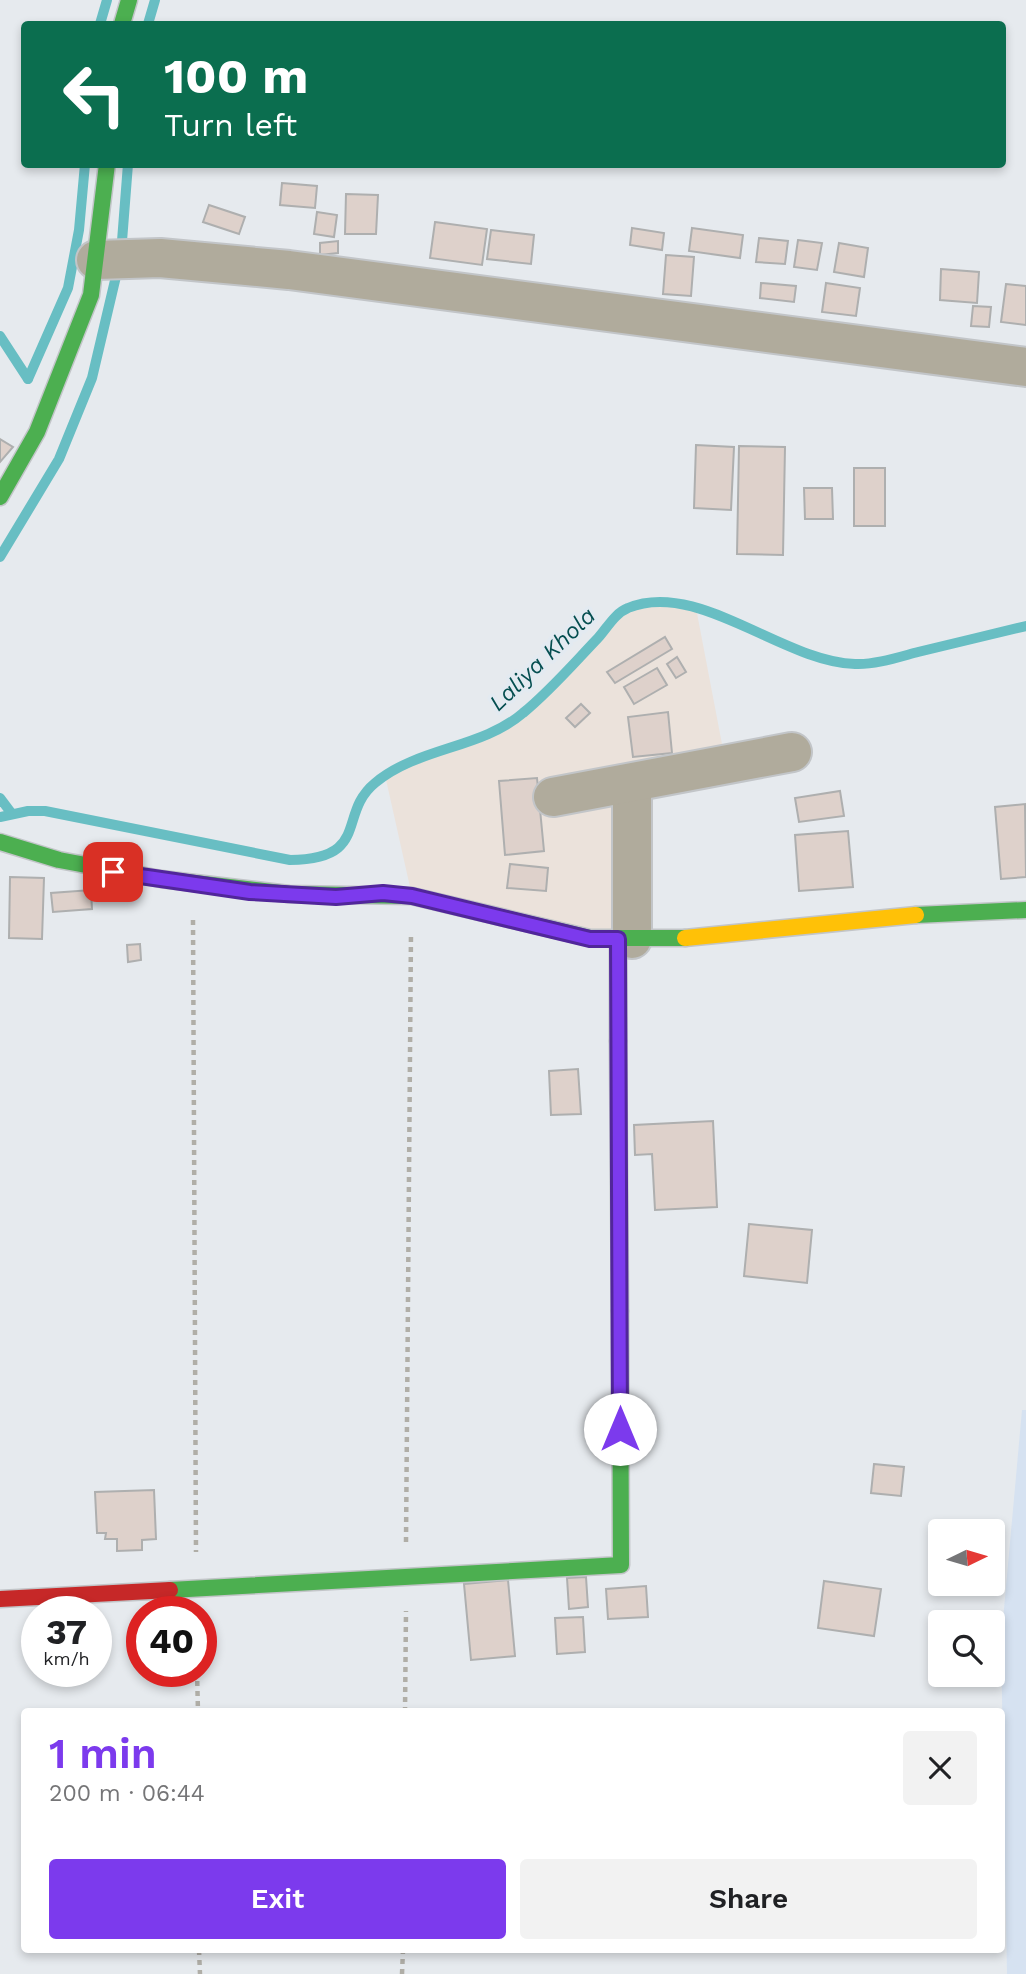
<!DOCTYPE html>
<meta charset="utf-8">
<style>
:root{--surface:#fff;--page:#f2f2f2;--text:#202124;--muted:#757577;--accent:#7c3aed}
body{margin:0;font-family:"Work Sans",sans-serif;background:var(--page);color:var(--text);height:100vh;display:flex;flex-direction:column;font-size:26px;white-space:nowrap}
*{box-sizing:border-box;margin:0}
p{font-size:23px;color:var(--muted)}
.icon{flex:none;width:38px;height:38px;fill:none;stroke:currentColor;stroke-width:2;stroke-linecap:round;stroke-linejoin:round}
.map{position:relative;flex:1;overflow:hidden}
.details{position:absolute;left:21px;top:1708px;width:984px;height:245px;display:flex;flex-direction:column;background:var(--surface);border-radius:7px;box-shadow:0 4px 10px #0003}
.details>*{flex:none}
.hud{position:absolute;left:21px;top:21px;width:985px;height:147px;border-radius:7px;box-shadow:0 4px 10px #0003;background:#0b6e4f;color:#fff;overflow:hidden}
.needle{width:46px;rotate:85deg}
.tools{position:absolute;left:928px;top:1519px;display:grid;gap:14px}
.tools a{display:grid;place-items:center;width:77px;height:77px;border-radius:7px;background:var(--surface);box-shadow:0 4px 10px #0003;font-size:35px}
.speed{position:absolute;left:21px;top:1596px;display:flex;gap:14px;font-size:35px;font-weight:700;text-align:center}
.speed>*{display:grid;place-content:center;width:91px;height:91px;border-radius:50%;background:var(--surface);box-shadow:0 4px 10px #0003;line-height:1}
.speed small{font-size:18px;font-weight:400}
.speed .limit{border:10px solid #d22;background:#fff;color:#111}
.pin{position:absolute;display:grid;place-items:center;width:60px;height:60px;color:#fff;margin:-30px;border-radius:14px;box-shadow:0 4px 10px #0006}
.me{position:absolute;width:77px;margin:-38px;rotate:0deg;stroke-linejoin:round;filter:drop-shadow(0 0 5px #0008)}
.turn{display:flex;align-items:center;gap:24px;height:147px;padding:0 28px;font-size:32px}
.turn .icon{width:91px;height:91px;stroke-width:2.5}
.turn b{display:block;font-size:49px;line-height:60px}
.round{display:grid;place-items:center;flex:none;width:74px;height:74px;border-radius:7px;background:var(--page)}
.headline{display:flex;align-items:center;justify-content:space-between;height:119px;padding:0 28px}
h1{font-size:42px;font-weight:600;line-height:52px;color:var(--accent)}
.button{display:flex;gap:14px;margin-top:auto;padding:14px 28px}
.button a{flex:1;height:80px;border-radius:7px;background:var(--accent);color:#fff;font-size:28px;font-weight:600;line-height:80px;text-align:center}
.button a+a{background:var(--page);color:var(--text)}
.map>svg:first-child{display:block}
.commercial{fill:#ebe2db}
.green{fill:#d6e2f1}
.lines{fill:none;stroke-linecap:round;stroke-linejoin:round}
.stream{stroke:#68bec3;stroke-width:10}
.building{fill:#ded1cb;stroke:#aeafaf;stroke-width:2}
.street-casing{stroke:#c2c5c8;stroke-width:42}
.fast-casing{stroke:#c2c5c8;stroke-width:19}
.slow-casing{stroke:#c2c5c8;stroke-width:19}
.jam-casing{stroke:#c2c5c8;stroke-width:19}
.path{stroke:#b0aea7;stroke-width:4.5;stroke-dasharray:5 5;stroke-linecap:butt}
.street{stroke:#b0ab9c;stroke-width:38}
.fast{stroke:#4caf50;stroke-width:16}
.slow{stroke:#ffc107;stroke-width:16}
.jam{stroke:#c62828;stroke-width:16}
.route-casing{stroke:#51269a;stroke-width:18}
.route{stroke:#7c3aed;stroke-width:12}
.labels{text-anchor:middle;stroke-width:7;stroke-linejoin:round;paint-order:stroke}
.water-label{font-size:23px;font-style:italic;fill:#054e50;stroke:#e3eaf1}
</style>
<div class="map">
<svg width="1026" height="1974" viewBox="0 0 1026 1974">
<rect width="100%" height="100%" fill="#e6eaee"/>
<path class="commercial" d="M654 602 696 608 726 765 632 783V939L412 896 385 775 430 755 488 735 513 721 625 609Z"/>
<path class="green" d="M1022 1410H1026V1974H1007L1001 1642Z"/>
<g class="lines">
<g class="stream">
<path d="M100 24 107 0"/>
<path d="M148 24 155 0"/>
<path d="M122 241 128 164"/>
<path d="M0 336 28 379"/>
<path d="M28 379 68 288 79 230 85 164"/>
<path d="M0 557 59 459 92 378 117 272"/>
<path d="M0 798 12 814"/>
<path d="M0 817 28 811H45L290 860C371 859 337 814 375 783 418 747 481 749 523 713 550 691 574 663 598 638 607 628 615 613 628 608 697 579 783 662 855 664 875 665 899 657 918 652 954 643 990 635 1026 626"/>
</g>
</g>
<g class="building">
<path d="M282 183 317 186 315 208 280 205Z"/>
<path d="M346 194 378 195 376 234H345Z"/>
<path d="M209 205 245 217 239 234 203 222Z"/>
<path d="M317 212 337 215 334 237 314 234Z"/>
<path d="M435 222 487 229 482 265 430 258Z"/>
<path d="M632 228 664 233 662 250 630 245Z"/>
<path d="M692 228 743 235 740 258 689 251Z"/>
<path d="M491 230 534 235 531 264 487 259Z"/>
<path d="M759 238 788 241 785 264 756 262Z"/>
<path d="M798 240 822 243 817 270 794 267Z"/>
<path d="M338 241V253L320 255V243Z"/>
<path d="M839 243 868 248 864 277 834 272Z"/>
<path d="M666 255 694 257 691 296 663 294Z"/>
<path d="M941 269 979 272 977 303 940 300Z"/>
<path d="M761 283 796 286 794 302 760 298Z"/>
<path d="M826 283 860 288 856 316 822 312Z"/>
<path d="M1006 284 1026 286V325L1001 322Z"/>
<path d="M973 306 991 307 989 327 971 326Z"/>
<path d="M0 439 13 447 0 462Z"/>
<path d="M696 445 734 447 731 510 694 508Z"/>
<path d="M739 446 785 447 783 555 737 554Z"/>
<rect x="854" y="468" width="31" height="58"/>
<path d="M804 488H832L833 519H805Z"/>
<path d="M665 637 672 649 615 683 607 672Z"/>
<path d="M677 657 686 672 676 678 667 664Z"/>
<path d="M657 668 667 685 634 704 624 687Z"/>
<path d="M581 704 590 713 575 727 566 718Z"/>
<path d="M668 712 672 753 633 757 628 717Z"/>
<path d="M537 778 544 851 505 855 499 781Z"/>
<path d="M840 791 844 816 799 822 795 798Z"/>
<path d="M1025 804 1026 877 1001 879 995 807Z"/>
<path d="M848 831 853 887 799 891 795 835Z"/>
<path d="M510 864 548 868 546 891 507 888Z"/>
<path d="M10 877 44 878 42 939 9 938Z"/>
<path d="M91 890 92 909 53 912 51 893Z"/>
<path d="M140 944 141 960 128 962 127 945Z"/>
<path d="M578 1069 581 1114 551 1115 549 1071Z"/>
<path d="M713 1121 717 1207 655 1210 652 1154 635 1155 634 1125Z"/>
<path d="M749 1224 812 1230 807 1283 744 1276Z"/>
<path d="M874 1464 904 1467 901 1496 871 1493Z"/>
<path d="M154 1490 156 1539 142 1540V1550L117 1551V1539H105L106 1533H97L95 1492Z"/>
<path d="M586 1577 588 1607 569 1609 567 1578Z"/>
<path d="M508 1580 515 1656 471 1660 464 1584Z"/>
<path d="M824 1581 881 1589 874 1636 818 1628Z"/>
<path d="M646 1586 648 1617 608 1619 606 1589Z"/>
<path d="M583 1617 585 1652 557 1654 555 1618Z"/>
</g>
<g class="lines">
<defs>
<g id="street">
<path d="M96 260 160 258 289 270 1026 367"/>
<path d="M632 783V939"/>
<path d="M553 797 792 752"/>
</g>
<g id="fast">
<path d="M122 24 129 0"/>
<path d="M0 497 37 432 91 295 107 164"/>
<path d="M0 842 59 860 161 879 289 894 412 896 590 938H685"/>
<path d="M916 915 1026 910"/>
<path d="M618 939V1041"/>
<path d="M170 1590 621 1565 620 1311"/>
</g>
<path id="slow" d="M685 938 916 915"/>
<g id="jam">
<path d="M618 1041 620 1311"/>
<path d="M0 1599 170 1590"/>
</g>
</defs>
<use href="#street" class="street-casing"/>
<use href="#fast" class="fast-casing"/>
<use href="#slow" class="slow-casing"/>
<use href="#jam" class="jam-casing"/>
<g class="path">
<path d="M193 920 196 1552"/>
<path d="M406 1542 411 932"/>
<path d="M197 1671 198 1712"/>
<path d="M405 1712 406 1611"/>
<path d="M199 1950 200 1974"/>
<path d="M402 1974 403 1950"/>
</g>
<use href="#street" class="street"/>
<use href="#fast" class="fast"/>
<use href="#slow" class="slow"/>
<use href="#jam" class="jam"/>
</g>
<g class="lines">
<defs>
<path id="route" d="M113 872 250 892 336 897 383 893 412 896 590 939H618L620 1429"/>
</defs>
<use href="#route" class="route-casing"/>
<use href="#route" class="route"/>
</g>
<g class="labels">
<g class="water-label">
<text transform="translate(542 659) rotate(-44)" y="8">Laliya Khola</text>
</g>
</g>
</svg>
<div class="tools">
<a><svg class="needle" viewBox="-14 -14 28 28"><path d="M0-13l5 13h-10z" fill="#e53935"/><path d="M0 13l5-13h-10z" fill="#757577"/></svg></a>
<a><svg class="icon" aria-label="search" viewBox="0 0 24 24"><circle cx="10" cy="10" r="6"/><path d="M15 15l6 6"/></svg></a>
</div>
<div class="speed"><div>37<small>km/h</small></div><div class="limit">40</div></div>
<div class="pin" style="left:113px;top:872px;background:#d93025"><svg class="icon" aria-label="arrive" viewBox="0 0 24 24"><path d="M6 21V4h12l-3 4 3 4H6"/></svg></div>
<svg class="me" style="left:620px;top:1429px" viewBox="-20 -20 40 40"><circle r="19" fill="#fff"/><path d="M0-13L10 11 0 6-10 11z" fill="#7c3aed"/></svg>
<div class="hud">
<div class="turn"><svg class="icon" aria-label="left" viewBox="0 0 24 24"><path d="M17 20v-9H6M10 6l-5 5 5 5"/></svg><div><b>100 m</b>Turn left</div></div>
</div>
<section class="details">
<div class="headline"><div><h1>1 min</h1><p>200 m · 06:44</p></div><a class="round"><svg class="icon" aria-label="close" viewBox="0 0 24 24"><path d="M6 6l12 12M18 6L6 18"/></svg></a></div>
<div class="button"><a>Exit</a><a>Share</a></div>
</section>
</div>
